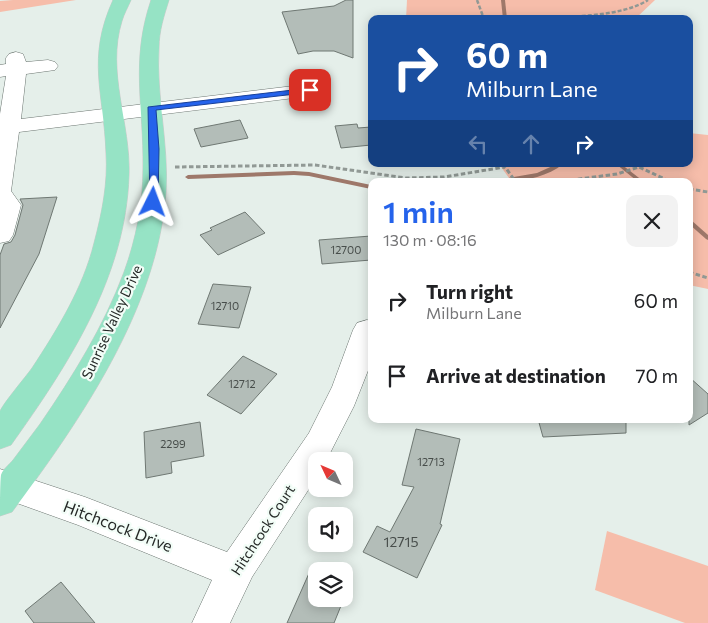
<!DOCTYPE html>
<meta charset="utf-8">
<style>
:root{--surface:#fff;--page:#f2f2f2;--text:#202124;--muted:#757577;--accent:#2563eb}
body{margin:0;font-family:Commissioner,sans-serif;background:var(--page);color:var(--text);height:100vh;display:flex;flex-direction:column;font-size:19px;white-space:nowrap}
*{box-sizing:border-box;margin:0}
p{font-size:16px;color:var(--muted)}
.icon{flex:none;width:28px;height:28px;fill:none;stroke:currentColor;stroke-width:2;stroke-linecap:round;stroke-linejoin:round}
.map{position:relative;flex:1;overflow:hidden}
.details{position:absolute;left:368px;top:178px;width:325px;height:245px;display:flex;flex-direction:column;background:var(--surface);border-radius:10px;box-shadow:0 2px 12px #0003}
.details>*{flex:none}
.guide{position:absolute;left:368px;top:15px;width:325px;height:152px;border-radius:10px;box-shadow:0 2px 12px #0003;background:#1a4fa0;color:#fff;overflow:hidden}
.needle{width:32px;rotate:314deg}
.controls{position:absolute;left:308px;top:452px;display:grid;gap:10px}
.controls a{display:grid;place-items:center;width:45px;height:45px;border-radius:10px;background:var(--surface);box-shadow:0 2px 12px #0003;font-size:25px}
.pin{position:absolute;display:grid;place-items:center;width:42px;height:42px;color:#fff;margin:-21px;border-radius:10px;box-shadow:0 2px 8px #0006}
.me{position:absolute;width:55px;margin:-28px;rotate:3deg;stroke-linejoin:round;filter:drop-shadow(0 0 4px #0008)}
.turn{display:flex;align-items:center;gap:18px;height:105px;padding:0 15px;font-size:22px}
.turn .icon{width:65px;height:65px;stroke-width:2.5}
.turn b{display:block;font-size:35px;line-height:42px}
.lanes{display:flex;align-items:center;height:48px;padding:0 15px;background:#0003;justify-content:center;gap:25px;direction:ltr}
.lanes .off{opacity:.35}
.round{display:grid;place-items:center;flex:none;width:52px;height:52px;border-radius:10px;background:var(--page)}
.headline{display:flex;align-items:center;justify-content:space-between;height:85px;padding:0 15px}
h1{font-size:30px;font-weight:600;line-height:38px;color:var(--accent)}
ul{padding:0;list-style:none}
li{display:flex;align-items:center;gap:15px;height:75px;padding:0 15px}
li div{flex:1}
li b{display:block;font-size:19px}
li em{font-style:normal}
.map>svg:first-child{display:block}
.green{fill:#f6bdaa}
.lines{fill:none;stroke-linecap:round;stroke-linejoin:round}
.stream{fill:#9e786a;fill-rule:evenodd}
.building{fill:#b3bdb8;stroke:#6f7873}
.minor-casing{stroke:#6b7570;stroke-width:1}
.major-casing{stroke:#cbcccb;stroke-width:1}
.path-far1{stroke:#919995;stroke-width:2.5;stroke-dasharray:4 2;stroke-linecap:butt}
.path{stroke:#919995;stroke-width:3;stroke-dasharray:4.5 2.5;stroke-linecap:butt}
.minor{fill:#fff;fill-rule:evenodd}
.major{fill:#96e3c5;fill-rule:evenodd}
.route{fill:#2563eb;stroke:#184099}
.labels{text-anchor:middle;stroke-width:4.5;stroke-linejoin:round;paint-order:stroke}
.number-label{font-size:11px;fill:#484e4b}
.street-label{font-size:14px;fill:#252927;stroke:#f2fdf7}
.near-number-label{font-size:14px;fill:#484e4b}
.near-street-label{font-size:16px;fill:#252927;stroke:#f2fdf7}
</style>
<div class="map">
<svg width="708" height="623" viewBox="0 0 708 623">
<rect width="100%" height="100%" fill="#e5efea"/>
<g class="green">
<path d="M13 0H76L0 12V1Z"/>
<path d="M407 0H655L635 19H406Z"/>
<path d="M689 133 708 135V289L689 285V181H511L499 164H689Z"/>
<path d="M607 531 708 566V623H685L595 590Z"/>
</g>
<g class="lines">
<g class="stream">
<path d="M501 0H505L507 19H503Z"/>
<path d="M557 164H563C546 178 520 182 499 181L502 179 537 173Z"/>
<path d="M616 164H621L643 181H637Z"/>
<path d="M294 171 309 172 371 185V189L309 176 294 175 188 179 185 177 188 175Z"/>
<path d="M689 219 691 220 708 235V240L706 239 689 224Z"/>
</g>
</g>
<g class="building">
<path d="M346 0H353V58L334 51H313L298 54 282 12 334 6Z"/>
<path d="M240 120 248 138 201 147 194 129Z"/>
<path d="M357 124 358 128 371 127V145L341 148 335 126Z"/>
<path d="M57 197 39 254 0 328V255L4 244 11 242 15 235 23 205 20 199Z"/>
<path d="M245 212 265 233 218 255 200 235 212 230 210 228Z"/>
<path d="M371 236V260L322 264 319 240Z"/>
<path d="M213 284 251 287 239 328 198 324Z"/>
<path d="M243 356 277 374 241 414 207 395Z"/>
<path d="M689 377 708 394V413L689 425Z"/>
<path d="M538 419H626V433L543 437Z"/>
<path d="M200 422 204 456 171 462 172 473 146 478 144 432Z"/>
<path d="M416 429 460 439 440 524 442 525 417 578 363 552 377 526 390 532 414 487 402 485Z"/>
<path d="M310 571 316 574V599H344V584L349 586 334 623H287Z"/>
<path d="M61 582 95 623H34L25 611Z"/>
</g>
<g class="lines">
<defs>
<g id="minor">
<path d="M16 52 23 54 26 62 48 60 55 62 58 66 55 70 26 74 21 119 310 84 317 86 320 90 317 94 310 96 19 132 11 191 21 205 13 235 9 241 0 243V114L6 76 0 77V65L6 64V58L9 54Z"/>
<path d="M367 320 371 321V363L354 406 326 461H316V478L252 577 230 623H192L212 580 78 525 0 497V469L85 497 227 552 309 433 332 387 353 330 357 323Z"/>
</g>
<g id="major">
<path d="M113 0H131C128 7 124 14 122 21 106 72 131 124 129 175 126 277 68 365 11 445L0 449C0 440 0 419 0 411 5 401 24 379 32 368 57 330 83 288 94 243 102 213 108 183 106 153 104 93 86 59 113 0Z"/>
<path d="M151 0H169C164 16 159 31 159 48 156 96 169 144 166 192 158 308 80 421 12 512L0 516C0 507 0 482 1 475 3 469 9 465 13 460 22 448 31 436 40 424 73 376 104 326 124 272 136 239 143 204 143 168 144 106 130 62 151 0Z"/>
</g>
</defs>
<use href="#minor" class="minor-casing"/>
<use href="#major" class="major-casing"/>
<g class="path-far1">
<path d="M477 0 484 19"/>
<path d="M540 19C572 16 621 17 648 0"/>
</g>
<g class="path">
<path d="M503 164 515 181"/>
<path d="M175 167 315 165 406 178 444 177 505 167"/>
<path d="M564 181 617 174 639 167 669 181"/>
<path d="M689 189 708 192"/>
<path d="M689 272 708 278"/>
</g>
<use href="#minor" class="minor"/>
<use href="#major" class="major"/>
</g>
<path class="route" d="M310 88 315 90 313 92 156 110 159 149 158 202 153 205 150 204 148 107Z"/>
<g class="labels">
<g class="number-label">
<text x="346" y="254">12700</text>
<text x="225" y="310">12710</text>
<text x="242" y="388">12712</text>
<text x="173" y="448">2299</text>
<text x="431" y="466">12713</text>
</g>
<g class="street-label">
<text transform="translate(112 322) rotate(-65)" y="5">Sunrise Valley Drive</text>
<text transform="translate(263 530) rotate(-57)" y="5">Hitchcock Court</text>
</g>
<g class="near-number-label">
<text x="401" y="547">12715</text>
</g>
<g class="near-street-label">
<text transform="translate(118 526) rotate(21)" y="6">Hitchcock Drive</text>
</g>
</g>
</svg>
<div class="controls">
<a><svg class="needle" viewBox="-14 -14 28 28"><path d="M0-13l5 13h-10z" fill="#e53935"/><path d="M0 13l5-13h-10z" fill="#757577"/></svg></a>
<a><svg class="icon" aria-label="sound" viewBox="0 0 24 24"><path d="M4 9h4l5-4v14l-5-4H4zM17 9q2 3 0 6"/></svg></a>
<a><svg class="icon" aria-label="layers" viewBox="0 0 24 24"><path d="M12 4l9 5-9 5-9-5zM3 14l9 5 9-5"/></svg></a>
</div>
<div class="pin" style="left:310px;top:90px;background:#d93025"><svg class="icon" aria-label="arrive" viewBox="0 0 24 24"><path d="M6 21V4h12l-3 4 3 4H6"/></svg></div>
<svg class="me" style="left:153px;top:202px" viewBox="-20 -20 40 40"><path d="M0-17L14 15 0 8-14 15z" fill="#2563eb" stroke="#fff" stroke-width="4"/></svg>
<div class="guide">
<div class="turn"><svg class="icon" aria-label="right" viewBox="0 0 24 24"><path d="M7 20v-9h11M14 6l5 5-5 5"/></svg><div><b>60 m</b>Milburn Lane</div></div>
<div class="lanes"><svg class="icon off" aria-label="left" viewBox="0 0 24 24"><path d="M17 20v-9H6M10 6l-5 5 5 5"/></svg><svg class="icon off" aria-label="ahead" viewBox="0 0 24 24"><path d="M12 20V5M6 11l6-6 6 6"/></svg><svg class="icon" aria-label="right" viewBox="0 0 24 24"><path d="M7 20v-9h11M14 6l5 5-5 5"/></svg></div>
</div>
<section class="details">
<div class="headline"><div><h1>1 min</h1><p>130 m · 08:16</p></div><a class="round"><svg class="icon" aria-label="close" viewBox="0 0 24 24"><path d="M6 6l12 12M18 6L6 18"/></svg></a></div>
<ul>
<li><svg class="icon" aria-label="right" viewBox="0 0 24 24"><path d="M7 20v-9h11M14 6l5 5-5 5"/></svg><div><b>Turn right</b><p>Milburn Lane</p></div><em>60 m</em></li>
<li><svg class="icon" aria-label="arrive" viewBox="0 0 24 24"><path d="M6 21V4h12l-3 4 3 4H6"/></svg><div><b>Arrive at destination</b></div><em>70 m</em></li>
</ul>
</section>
</div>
